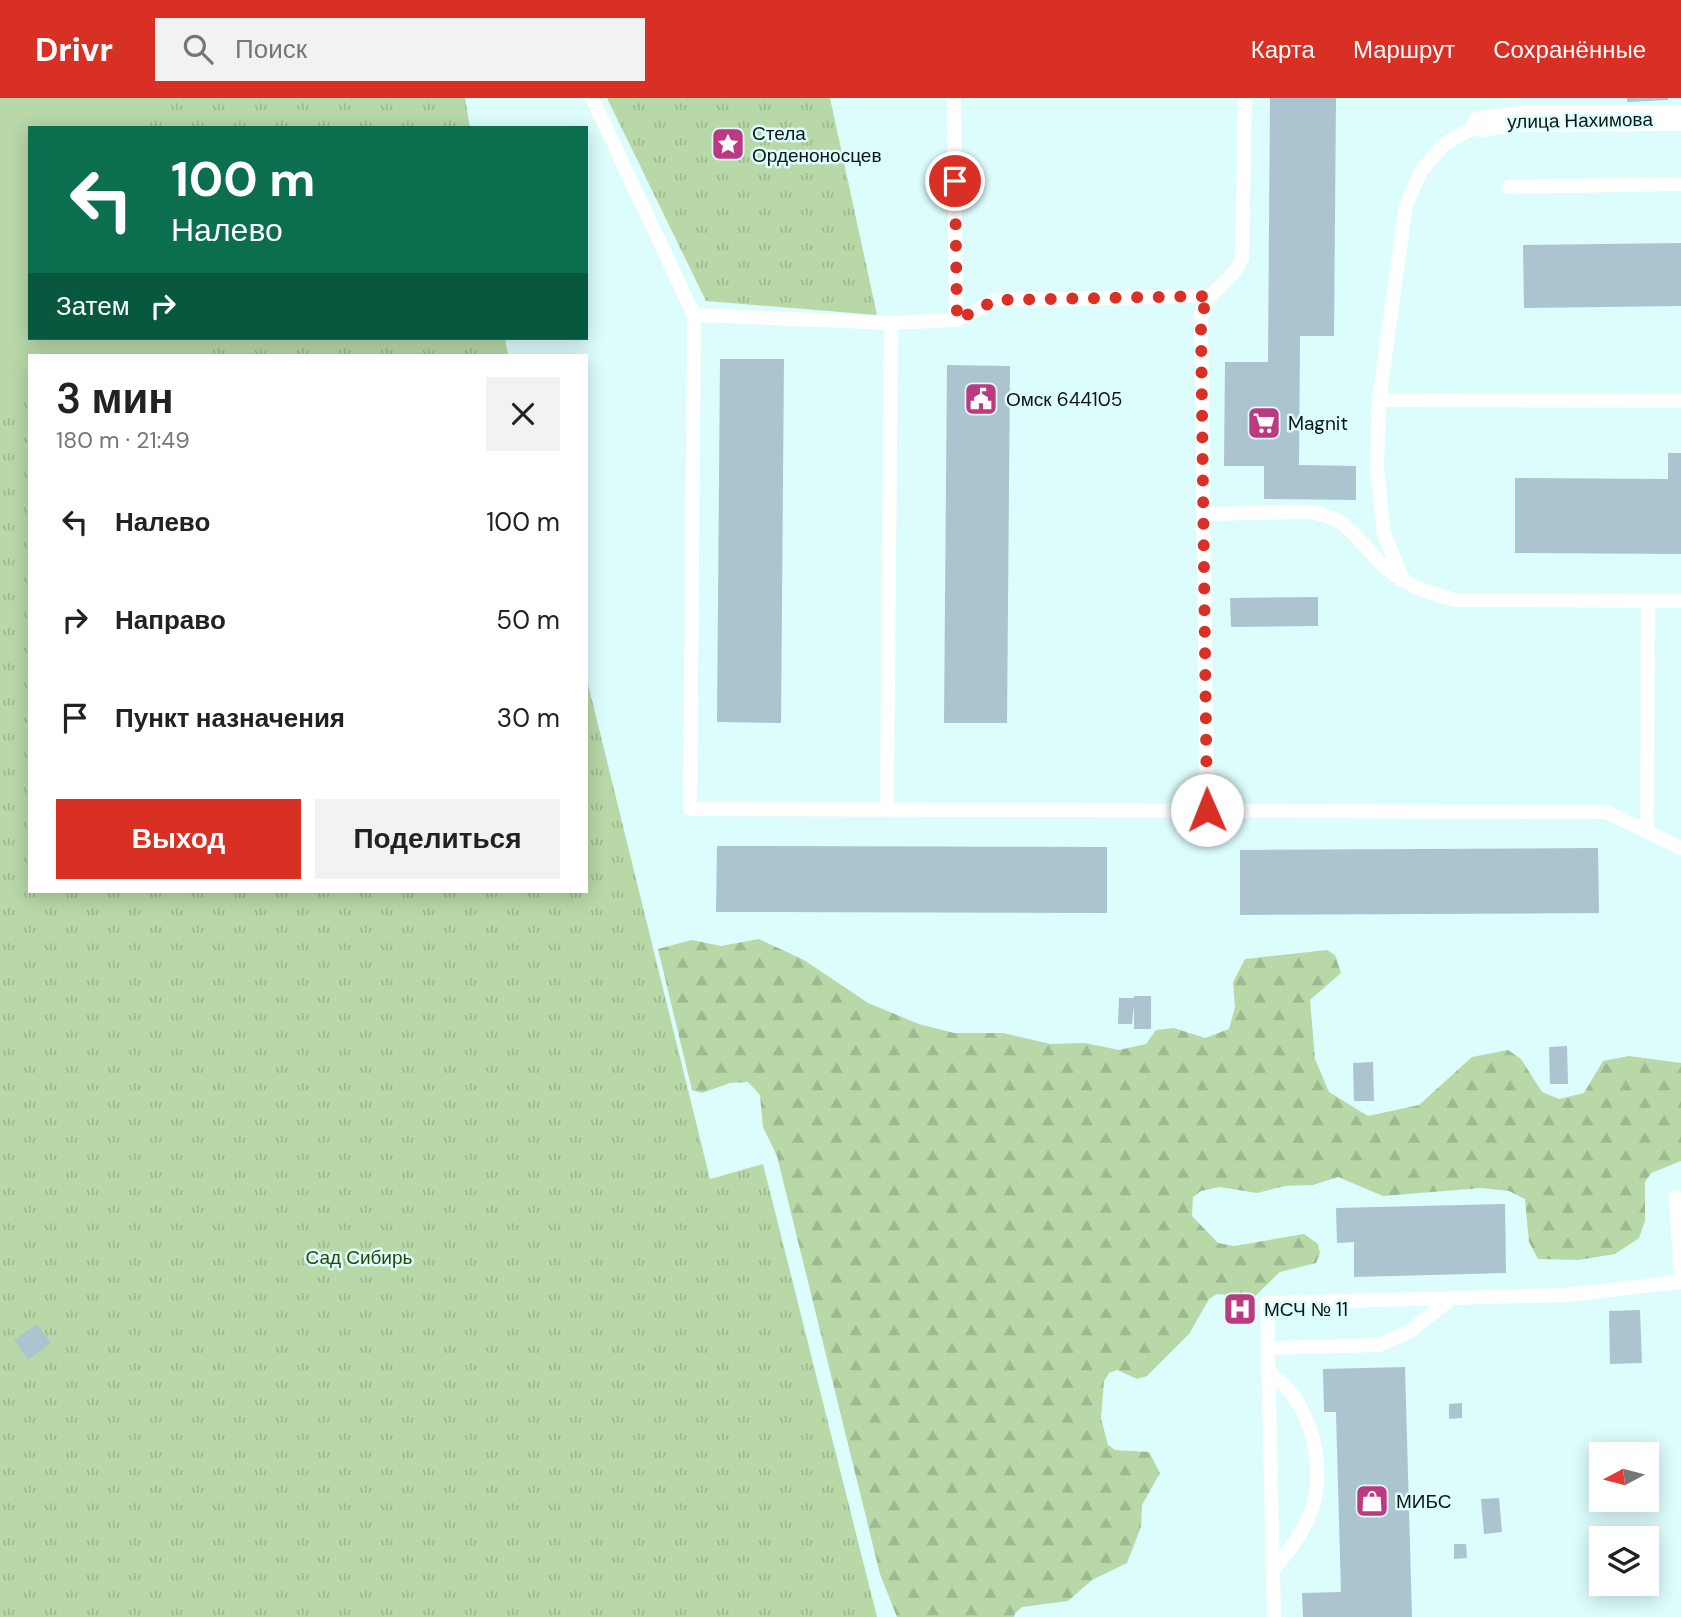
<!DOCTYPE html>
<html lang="ru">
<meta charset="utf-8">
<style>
:root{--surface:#fff;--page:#f2f2f2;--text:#222;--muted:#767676;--accent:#d93025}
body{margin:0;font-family:"DM Sans",sans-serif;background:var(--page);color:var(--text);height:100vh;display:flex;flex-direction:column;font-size:26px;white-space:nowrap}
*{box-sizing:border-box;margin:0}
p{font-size:23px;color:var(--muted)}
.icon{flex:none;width:38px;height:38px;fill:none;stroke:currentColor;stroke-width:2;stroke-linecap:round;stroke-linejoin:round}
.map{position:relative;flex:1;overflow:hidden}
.details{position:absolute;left:28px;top:256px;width:560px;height:539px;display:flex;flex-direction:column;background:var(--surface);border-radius:0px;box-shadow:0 4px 18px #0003}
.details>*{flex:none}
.hud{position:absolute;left:28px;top:28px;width:560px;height:214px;border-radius:0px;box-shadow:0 4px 18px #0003;background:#0b6e4f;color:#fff;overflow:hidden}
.needle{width:46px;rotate:263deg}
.controls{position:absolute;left:1589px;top:1344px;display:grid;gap:14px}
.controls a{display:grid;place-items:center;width:70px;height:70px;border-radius:0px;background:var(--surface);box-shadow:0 4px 18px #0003;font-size:35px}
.pin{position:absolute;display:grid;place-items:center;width:60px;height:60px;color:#fff;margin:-30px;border:4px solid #fff;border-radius:50%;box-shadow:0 2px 7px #0007}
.me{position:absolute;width:77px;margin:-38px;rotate:359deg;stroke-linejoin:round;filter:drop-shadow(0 0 5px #0008)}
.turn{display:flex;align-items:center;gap:24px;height:147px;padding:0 28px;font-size:32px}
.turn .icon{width:91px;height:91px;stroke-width:2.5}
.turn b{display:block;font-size:49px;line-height:60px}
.then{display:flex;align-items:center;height:66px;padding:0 28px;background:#0003;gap:14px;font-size:26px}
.round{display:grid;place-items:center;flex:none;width:74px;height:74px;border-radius:0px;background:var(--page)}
.overview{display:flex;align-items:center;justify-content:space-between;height:119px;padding:0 28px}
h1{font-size:42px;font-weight:600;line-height:52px}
.cta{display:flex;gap:14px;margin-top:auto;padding:14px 28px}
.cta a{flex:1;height:80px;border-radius:0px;background:var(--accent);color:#fff;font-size:28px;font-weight:600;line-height:80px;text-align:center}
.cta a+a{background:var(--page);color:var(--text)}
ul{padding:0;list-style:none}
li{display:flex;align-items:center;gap:21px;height:98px;padding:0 28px}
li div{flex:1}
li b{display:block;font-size:26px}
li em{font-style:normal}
header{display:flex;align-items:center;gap:42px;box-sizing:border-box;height:98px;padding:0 35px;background:var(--accent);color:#fff}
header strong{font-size:33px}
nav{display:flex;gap:38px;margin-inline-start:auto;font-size:24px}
.search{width:490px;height:63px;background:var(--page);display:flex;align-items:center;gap:18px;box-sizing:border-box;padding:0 24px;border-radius:0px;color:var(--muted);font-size:26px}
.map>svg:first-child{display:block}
.forest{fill:url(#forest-firs)}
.park{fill:url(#park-tufts)}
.garden{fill:#b8d8a8}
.building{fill:#abc4d0}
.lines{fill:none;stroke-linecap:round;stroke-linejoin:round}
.lane{stroke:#fff;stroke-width:14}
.street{stroke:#fff;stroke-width:26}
.route{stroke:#d93025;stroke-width:12;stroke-dasharray:0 21.6}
.labels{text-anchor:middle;stroke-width:5;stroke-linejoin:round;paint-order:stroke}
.street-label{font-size:19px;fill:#0b1616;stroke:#ddfcfc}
.poi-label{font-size:19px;fill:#0b1616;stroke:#ddfcfc;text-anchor:start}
.park-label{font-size:19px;fill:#234906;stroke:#ddfcfc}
</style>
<header>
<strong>Drivr</strong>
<div class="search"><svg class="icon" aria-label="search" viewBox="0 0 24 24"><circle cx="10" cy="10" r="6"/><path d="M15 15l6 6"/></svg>Поиск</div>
<nav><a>Карта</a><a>Маршрут</a><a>Сохранённые</a></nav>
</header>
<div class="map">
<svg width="1681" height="1519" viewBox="0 0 1681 1519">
<defs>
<pattern id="forest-firs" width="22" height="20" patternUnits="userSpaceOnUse" patternTransform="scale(1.75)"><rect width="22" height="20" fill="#b8d8a8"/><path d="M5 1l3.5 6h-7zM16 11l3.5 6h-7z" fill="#9db990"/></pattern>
<pattern id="park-tufts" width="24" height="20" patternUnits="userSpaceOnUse" patternTransform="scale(1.75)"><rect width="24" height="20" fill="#b8d8a8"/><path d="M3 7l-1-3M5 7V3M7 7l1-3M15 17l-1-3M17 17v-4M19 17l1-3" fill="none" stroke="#9db990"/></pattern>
</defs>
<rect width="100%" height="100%" fill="#ddfcfc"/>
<path class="forest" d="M759 841 804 862 868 905 919 926 954 935H1003L1050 946 1085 945 1119 952 1146 946 1156 932 1174 930 1205 940 1229 931 1235 909 1233 884 1245 861 1327 852 1335 857 1341 875 1310 902 1315 961 1329 994 1368 1018 1419 1007 1472 959 1508 952 1521 961 1542 994 1559 1001 1584 995 1603 963 1629 958 1681 965V1063L1651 1075 1645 1084V1123L1639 1140 1615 1156 1578 1162 1538 1161 1529 1144 1525 1101 1509 1093 1481 1090 1383 1098 1338 1079 1313 1087 1285 1088 1257 1095 1220 1089 1201 1093 1193 1099 1192 1118 1218 1145 1234 1148 1304 1136 1318 1146 1320 1155 1316 1165 1280 1174 1254 1199 1217 1196 1209 1201 1189 1236 1147 1278 1137 1281 1117 1272 1109 1275 1104 1283 1101 1320 1108 1347 1115 1352 1149 1354 1160 1375 1142 1407 1141 1429 1127 1465 1092 1482 1068 1503 1022 1509 1015 1515 1014 1519H897L880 1476 777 1058 763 1029 760 997 748 984 730 985 702 995 692 992 658 851 692 842 721 848Z"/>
<g class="park">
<path d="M0 0H465L470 30H30V240H505L508 257H30V793H586V578L710 1081 763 1066 877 1519H0Z"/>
<path d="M607 0H830L877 217 706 203Z"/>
</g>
<path class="garden" d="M0 0H144L150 30H30V240H190L193 257H30V299L0 304Z"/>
<g class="building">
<path d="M1270 0H1336L1334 238H1300L1299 367 1356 368V402L1264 401V368H1224L1225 264H1268Z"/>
<path d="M1627 0H1668V2L1627 4Z"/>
<path d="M1681 145V208L1524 210 1523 147Z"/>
<path d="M720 261H784L781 625 717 624Z"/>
<path d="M947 267 1010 268 1007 625H944Z"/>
<path d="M1668 355H1681V456L1515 455V380L1668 381Z"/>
<path d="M1318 499V528L1231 529 1230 500Z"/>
<path d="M717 748 1107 749V815L716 814Z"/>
<path d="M1598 750 1599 815 1240 817V752Z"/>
<path d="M1134 898H1151V931H1134V907L1132 926H1118L1119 900H1134Z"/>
<path d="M1567 948 1568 986H1550L1549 949Z"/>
<path d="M1373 964 1374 1003H1354L1353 965Z"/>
<path d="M1505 1106 1506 1175 1354 1179V1144L1337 1145 1336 1110Z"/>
<path d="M1640 1212 1642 1265 1610 1266 1609 1213Z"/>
<path d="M37 1226 51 1245 28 1262 14 1242Z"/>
<path d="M1405 1269 1412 1519H1303L1302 1495 1341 1494 1336 1314H1324L1323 1271Z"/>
<path d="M1462 1305V1320L1449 1321V1306Z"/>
<path d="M1499 1400 1502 1434 1484 1436 1481 1401Z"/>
<path d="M1454 1446H1466L1467 1460 1454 1461Z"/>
</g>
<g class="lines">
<g class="lane">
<path d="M592 0 694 217 690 711 1606 714 1681 750"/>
<path d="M954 0 956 222"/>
<path d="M1509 89 1681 86"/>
<path d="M694 217 891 225 956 222 996 202 1210 198"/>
<path d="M1379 302 1681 303"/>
<path d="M1203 416 1308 414C1351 419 1357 444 1386 470 1407 488 1430 496 1456 502L1681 503"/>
<path d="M1404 483 1384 436 1377 371 1379 302 1406 107 1421 73 1443 47 1480 26"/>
<path d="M887 711 891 225"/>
<path d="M1207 712 1201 217C1210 188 1232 186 1242 160L1245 0"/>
<path d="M1647 732 1648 503"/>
<path d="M1676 1099 1681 1180"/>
<path d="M1268 1250 1379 1247 1409 1234 1452 1200"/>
<path d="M1268 1273C1276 1280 1285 1287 1291 1295 1315 1326 1325 1377 1311 1413 1303 1436 1288 1454 1273 1472"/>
<path d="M1274 1519 1267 1205 1566 1197 1681 1184"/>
</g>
<path class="street" d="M1480 26 1516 21 1681 20"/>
</g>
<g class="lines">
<path class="route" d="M955 83 957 222 996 202 1210 198C1203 209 1201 218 1201 231L1207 712"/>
</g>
<defs>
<symbol id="sight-square" viewBox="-11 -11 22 22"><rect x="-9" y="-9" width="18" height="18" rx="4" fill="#bc3a81" stroke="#ddfcfc"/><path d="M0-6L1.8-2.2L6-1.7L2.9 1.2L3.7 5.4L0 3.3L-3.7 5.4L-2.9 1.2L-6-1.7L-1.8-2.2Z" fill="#fff"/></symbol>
<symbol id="civic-square" viewBox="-11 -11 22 22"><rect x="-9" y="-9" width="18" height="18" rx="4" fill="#bc3a81" stroke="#ddfcfc"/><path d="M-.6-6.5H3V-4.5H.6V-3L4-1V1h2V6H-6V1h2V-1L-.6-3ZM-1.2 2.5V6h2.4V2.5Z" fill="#fff"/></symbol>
<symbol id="supermarket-square" viewBox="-11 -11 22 22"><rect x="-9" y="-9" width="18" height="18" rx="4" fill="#bc3a81" stroke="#ddfcfc"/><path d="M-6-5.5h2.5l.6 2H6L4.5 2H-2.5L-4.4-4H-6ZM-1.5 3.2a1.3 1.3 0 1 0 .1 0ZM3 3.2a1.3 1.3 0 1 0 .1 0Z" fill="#fff"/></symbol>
<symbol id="hospital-square" viewBox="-11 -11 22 22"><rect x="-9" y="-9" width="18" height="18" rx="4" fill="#bc3a81" stroke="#ddfcfc"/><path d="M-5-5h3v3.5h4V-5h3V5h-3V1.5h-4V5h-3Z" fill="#fff"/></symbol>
<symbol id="shop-square" viewBox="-11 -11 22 22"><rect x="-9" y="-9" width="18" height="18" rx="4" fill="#bc3a81" stroke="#ddfcfc"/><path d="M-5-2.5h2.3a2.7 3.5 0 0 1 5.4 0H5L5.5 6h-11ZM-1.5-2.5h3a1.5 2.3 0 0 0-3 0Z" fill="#fff"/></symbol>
</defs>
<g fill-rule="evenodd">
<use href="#sight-square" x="709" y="27" width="38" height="38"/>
<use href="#civic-square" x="962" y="282" width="38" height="38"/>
<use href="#supermarket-square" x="1245" y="306" width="38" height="38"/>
<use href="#hospital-square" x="1221" y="1192" width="38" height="38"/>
<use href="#shop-square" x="1353" y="1384" width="38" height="38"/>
</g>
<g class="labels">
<g class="street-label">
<text transform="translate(1580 22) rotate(-1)" y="7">улица Нахимова</text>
</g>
<g class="poi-label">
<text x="752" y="42">Стела<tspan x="752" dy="22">Орденоносцев</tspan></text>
<text x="1006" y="308">Омск 644105</text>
<text x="1288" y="332">Magnit</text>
<text x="1264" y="1218">МСЧ № 11</text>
<text x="1396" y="1410">МИБС</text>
</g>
<g class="park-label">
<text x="359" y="1166">Сад Сибирь</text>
</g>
</g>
</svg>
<div class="controls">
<a><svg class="needle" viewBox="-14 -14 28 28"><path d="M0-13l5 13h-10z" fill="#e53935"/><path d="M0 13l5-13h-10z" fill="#767676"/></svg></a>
<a><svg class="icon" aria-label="layers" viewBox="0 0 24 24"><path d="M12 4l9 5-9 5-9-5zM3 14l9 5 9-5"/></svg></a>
</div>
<div class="pin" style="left:955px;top:83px;background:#d93025"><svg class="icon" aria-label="arrive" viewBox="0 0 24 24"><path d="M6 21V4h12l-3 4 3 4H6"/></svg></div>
<svg class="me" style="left:1207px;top:712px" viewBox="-20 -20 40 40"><circle r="19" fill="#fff"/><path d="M0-13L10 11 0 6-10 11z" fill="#d93025"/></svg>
<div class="hud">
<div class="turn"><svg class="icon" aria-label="left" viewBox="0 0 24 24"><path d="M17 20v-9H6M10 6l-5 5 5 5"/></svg><div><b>100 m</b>Налево</div></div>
<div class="then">Затем<svg class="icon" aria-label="right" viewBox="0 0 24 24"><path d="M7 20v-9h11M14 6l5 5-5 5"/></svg></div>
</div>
<section class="details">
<div class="overview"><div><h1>3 мин</h1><p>180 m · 21:49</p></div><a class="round"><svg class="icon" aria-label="close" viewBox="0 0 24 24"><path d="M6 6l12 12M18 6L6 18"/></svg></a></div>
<ul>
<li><svg class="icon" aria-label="left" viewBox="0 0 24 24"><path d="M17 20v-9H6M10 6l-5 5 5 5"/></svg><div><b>Налево</b></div><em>100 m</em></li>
<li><svg class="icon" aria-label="right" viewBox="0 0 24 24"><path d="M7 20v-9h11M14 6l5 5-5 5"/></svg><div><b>Направо</b></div><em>50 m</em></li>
<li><svg class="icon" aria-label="arrive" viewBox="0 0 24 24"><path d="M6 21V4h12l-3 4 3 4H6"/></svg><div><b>Пункт назначения</b></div><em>30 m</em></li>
</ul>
<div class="cta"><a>Выход</a><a>Поделиться</a></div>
</section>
</div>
